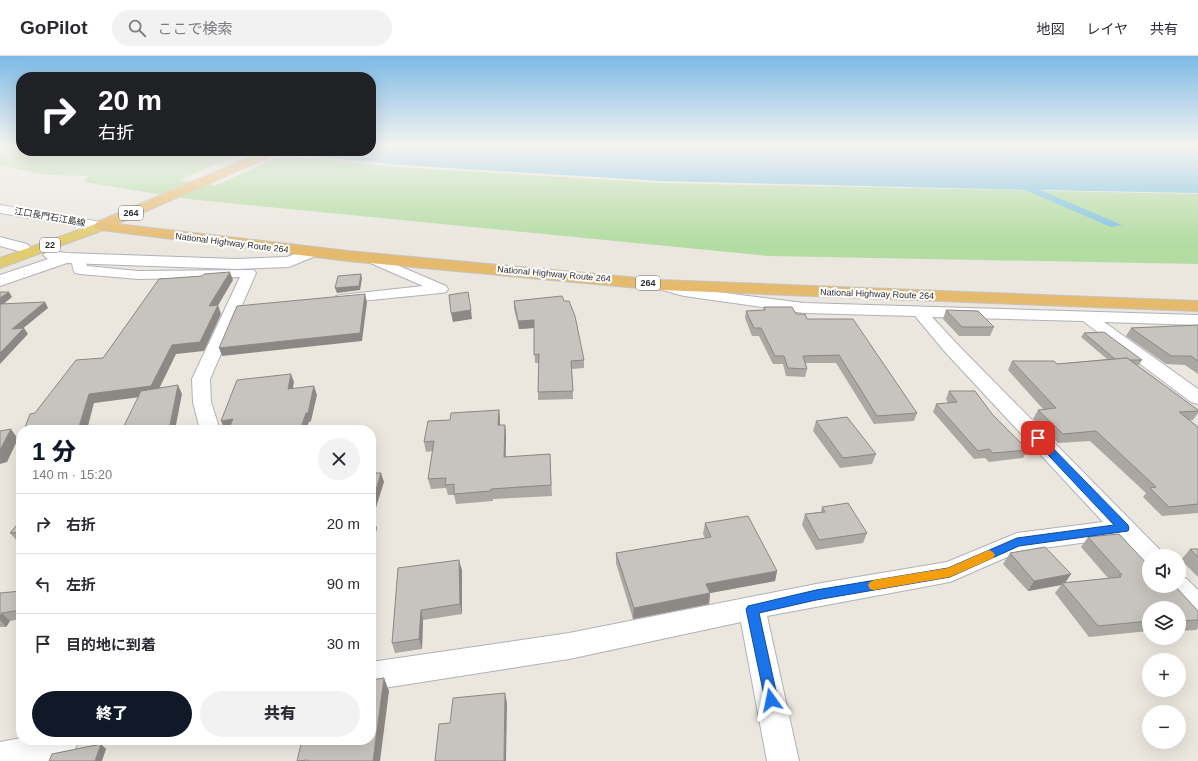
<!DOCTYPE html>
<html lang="ja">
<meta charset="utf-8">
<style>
:root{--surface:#fff;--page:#f2f2f3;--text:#2b2b33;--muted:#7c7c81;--line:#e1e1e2;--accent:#111827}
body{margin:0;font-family:Helvetica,"Noto Sans JP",sans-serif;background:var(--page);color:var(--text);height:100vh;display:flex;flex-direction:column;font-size:15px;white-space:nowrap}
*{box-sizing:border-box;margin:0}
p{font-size:13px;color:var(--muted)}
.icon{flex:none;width:22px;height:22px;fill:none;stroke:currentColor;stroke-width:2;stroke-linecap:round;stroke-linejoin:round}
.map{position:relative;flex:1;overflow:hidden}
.panel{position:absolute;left:16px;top:369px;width:360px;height:320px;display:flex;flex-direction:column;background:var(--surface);border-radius:16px;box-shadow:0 4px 16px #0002}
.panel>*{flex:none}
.guide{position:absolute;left:16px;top:16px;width:360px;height:84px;border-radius:16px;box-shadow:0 4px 16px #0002;background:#202124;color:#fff;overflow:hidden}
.buttons{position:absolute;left:1142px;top:493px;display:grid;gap:8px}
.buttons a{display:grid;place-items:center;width:44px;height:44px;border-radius:50%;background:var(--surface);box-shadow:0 4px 16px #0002;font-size:20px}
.pin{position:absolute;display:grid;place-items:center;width:34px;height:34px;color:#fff;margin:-17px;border-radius:8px;box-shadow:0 2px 6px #0006}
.me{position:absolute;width:44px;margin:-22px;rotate:348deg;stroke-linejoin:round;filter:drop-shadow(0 0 3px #0008)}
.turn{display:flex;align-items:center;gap:14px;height:84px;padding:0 16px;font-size:18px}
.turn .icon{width:52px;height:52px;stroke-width:2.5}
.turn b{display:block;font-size:28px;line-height:34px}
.round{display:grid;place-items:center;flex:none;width:42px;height:42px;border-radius:21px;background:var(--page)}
.overview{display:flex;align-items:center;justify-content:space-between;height:68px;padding:0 16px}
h1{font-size:24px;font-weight:800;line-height:30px;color:var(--accent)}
.action{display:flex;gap:8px;margin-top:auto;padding:8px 16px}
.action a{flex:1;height:46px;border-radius:24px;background:var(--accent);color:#fff;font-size:16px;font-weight:800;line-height:46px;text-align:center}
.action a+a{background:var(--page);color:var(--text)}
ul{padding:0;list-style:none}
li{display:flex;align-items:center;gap:12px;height:60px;padding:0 16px;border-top:1px solid var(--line)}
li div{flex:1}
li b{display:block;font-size:15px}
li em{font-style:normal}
header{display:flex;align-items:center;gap:24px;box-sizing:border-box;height:56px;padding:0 20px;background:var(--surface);border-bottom:1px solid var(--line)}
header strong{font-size:19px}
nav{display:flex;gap:22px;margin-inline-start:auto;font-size:14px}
.search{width:280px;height:36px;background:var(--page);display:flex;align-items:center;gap:10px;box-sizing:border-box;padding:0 14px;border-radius:22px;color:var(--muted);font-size:15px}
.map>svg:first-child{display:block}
.green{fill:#b3dca2}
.water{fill:#7ec2e1}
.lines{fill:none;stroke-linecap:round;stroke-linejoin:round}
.minor-casing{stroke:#b0b1ba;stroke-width:2}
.tertiary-casing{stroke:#b0b1ba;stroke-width:2}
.secondary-casing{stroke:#b0b1ba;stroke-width:2}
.primary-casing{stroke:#c4c4c4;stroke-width:2}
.trunk-casing{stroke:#c4c4c4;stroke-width:2}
.minor{fill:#fff;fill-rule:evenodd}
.tertiary{fill:#fff;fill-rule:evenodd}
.secondary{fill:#fff;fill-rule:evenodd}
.primary{fill:#e1cc6f;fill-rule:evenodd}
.trunk{fill:#e6ba6c;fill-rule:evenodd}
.wall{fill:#aba8a3}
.shaded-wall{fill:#8b8885}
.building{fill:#c7c3be;stroke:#8b8885}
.route{fill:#1a73e8;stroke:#114b97}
.slow{fill:#f59e0b}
.labels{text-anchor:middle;stroke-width:4;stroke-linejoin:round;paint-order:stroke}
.shield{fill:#fff;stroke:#6b6b6b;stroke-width:1}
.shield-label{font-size:9px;font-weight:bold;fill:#2b2b2b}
.far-street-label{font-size:9px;fill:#2b2b2b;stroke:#fff}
</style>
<header>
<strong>GoPilot</strong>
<div class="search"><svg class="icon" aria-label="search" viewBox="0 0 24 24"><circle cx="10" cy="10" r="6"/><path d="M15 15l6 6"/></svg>ここで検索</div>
<nav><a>地図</a><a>レイヤ</a><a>共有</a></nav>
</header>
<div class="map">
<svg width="1198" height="705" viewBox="0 0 1198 705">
<rect width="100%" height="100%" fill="#ebe7df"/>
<path class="green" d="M0 90H21V95L246 96 179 124 216 129 282 100 399 111 660 127 1198 138V208L768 200 188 143 84 126 88 120 45 119 0 109Z"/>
<path class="water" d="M371 90H1198V137L1040 134 1122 169 1111 171 1025 134 661 125 401 109 253 95H371Z"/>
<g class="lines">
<defs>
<g id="minor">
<path d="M79 198 84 199 87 210 138 215 254 214 256 217 210 323 211 346 220 374H200L193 346 192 323 240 221 138 223 80 218 75 217C72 212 71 204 74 199Z"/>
<path d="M371 198 446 230 448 233 446 236 441 237 341 247 336 246 334 243 336 240 341 239 423 230 366 205 364 202 366 199Z"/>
<path d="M660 225 685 232 804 247 1198 259V269L1104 266 1198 333V348L1191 346 1083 265 932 261 958 289 1159 493 1162 500H1149V509L1141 507 1118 482 1021 495 950 526 767 560 799 705H767L741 566 569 603 371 634V606L569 577 816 528 947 506 1017 477 1103 466 946 297 915 260 804 257 684 240 655 232 653 229 655 226Z"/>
<path d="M1179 520 1187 523 1198 534V563C1184 558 1172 543 1165 530H1179Z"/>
<path d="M21 682V684H79L74 695 49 705H0V686Z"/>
</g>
<g id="tertiary">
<path d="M0 181 27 188 30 191 27 194 22 196 0 190Z"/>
<path d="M313 191 318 193 321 196 318 199 289 211 236 213 67 207 0 230V219L48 203 43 199 46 196 51 194 66 197 236 203 287 201Z"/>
</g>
<path id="secondary" d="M0 149 101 166 106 167 108 170 106 173 101 174 0 157Z"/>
<path id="primary" d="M101 166 106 167 108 170 106 173 0 212V202Z"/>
<path id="trunk" d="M265 95H279L278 97 117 168 348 195 660 224 1198 245V255L660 234 348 205 101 174 96 173 94 170 97 166Z"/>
</defs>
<use href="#minor" class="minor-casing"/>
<use href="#tertiary" class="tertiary-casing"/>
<use href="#secondary" class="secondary-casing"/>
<use href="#primary" class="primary-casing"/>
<use href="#trunk" class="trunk-casing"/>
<use href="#minor" class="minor"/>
<use href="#tertiary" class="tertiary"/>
<use href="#secondary" class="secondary"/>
<use href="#primary" class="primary"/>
<use href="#trunk" class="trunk"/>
</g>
<g class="wall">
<path d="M514 245 584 304V312L572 313 573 343 538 344V336L539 307H535L534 272 519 273 514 253Z"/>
<path d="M764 251 796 258 807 263 917 357 914 365 874 368 836 307H806L807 313 805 321 786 320 783 308H773L759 280H752L745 262 746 255 763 254Z"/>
<path d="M946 254 994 271 990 280H959L943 263Z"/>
<path d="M1198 268V318L1185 309 1166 308 1126 280 1131 272 1197 269Z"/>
<path d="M1084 277 1142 304 1139 309H1137L1198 354V357L1193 364H1190L1198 371V457L1162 460 1143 441 1146 437 1090 385 1058 387 1033 363 1038 354 1043 353 1008 314 1012 305 1057 308 1107 303 1081 281Z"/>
<path d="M949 335 992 358 1028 394 1023 402 989 406 985 402 974 403 933 356 936 348 948 347 946 343Z"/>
<path d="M499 354 500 364V369H505L506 379V401L550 398 552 440 493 443V445L456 448 454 439H448L446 432 431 433 428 423 433 395 426 396 424 386 450 364Z"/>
<path d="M816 365 876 398 872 408 840 412 813 375Z"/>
<path d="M822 451 867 477 863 487 816 494 802 469 805 458 821 456Z"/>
<path d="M21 464V485L18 486 10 477Z"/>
<path d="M705 467 777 515 775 525 710 537 709 548 633 563 616 507V497L705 482 703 478Z"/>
<path d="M1088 481 1149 530 1198 555V572L1196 574 1179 575V552H1149V575L1089 581 1055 537 1061 529 1028 535 1003 508 1010 497 1071 518 1065 527 1108 522 1081 491Z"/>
<path d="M1190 493H1198V521L1181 504Z"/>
<path d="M398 512 462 514V558L423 564 422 593 395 597 392 587Z"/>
<path d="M21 535V563L10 565 6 571H0V537Z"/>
</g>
<g class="shaded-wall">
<path d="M230 216 233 224 213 258 209 250Z"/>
<path d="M361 218 362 223 360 234 337 237 335 232Z"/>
<path d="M9 236 12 241 0 251V242Z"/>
<path d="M365 238 367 246 362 285 222 300 219 292Z"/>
<path d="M45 246 48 252 15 279 12 273Z"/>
<path d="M218 249 221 258 204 295 176 298 156 339 94 347 87 374H78L89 338 172 289Z"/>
<path d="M471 254 472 263 453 266 451 257Z"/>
<path d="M534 264V272L519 273 518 265Z"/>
<path d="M24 272 28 278 0 308V297Z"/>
<path d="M291 318 294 326 291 342 288 333Z"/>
<path d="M178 329 182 338 175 374H169Z"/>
<path d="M314 330 317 339 311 365 309 366 306 374H300Z"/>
<path d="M499 354 500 364 499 379 498 369Z"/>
<path d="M233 363 237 372 225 374 221 365Z"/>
<path d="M505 369 506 379 505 412 504 401Z"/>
<path d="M11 373 18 383 7 406 0 408V394Z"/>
<path d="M18 389H21V394Z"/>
<path d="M381 417 384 426 371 468V450Z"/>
<path d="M374 463 377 472 371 499V476Z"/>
<path d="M459 504 462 514V558L460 548Z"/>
<path d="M777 515 775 525 705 538 706 528Z"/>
<path d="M1071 518 1064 528 1062 527 1061 529 1028 535 1034 525Z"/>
<path d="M710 537 709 548 633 563 634 552Z"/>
<path d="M421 554 423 564 422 593 419 583Z"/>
<path d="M2 557 10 565 6 571 0 564V560Z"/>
<path d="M384 622 389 635 380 705H373Z"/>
<path d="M505 637 507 647 506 705H504Z"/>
<path d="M101 688 106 693 102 705H95Z"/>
</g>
<g class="building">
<path d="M230 216 209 250 218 249 200 286 172 289 151 330 89 338 78 374H24L30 358 35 357 76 304 103 302 159 223 202 220 204 218Z"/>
<path d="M361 218 359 230 335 232 338 220Z"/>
<path d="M0 236H9L0 242Z"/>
<path d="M468 236 471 254 451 257 449 239Z"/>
<path d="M365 238 360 277 219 292 237 250Z"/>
<path d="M562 240 564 245H569L575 260 584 304 571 305 573 335 538 336 539 298 534 299V264L518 265 514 245Z"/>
<path d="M45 246 12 273 24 272 0 297V248Z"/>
<path d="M764 251H792L796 258H805L807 263H853L917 357 877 360 839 299 803 300 807 313 788 312 784 300H775L761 272H754L746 255 765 254Z"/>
<path d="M946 254 978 255 994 271H962Z"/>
<path d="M1198 269V305L1191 300H1171L1131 272Z"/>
<path d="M1104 276 1142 304H1130L1127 302 1115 303 1084 277Z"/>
<path d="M1127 302 1198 354V355L1179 356 1198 371V448L1169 451 1150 432 1156 431 1096 375 1063 378 1038 354 1056 352 1012 305H1054L1057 308Z"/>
<path d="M291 318 288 333 314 330 308 357H306L300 374H228L233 363 221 365 237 324Z"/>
<path d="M178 329 169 374H120H122L141 335Z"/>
<path d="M949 335H975L992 358 1028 394 993 397 989 393 978 395 936 348 957 346Z"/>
<path d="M499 354 498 369H505L504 401 550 398 551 429 491 433V435L454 438V428L445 429 446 422 428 423 434 385 424 386 428 365 450 364 451 357Z"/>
<path d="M847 361 876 398 843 402 816 365Z"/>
<path d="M11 373 0 394V375Z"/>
<path d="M21 381V389H18Z"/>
<path d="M371 417H381L371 450Z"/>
<path d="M848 447 867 477 819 484 805 458 825 456 822 451Z"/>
<path d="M748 460 777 515 706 528 710 537 634 552 616 497 711 481 705 467Z"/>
<path d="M371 463H374L371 476Z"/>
<path d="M21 464V476L10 477Z"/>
<path d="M1119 478 1149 510V530H1175L1198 555V564L1179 565V552H1149V565L1098 570 1062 527 1121 521 1119 519H1122L1088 481Z"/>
<path d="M1045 491 1071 518 1034 525 1010 497Z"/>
<path d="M1190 493H1198V501Z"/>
<path d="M459 504 460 548 421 554 419 583 392 587 398 512Z"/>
<path d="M21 535V554L2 557 0 560V537Z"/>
<path d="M384 622 373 705H308V704L297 705 302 684H371V624Z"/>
<path d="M505 637 504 705H435L439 668 450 667 453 642Z"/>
<path d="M101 688 95 705H49L52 698Z"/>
</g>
<linearGradient id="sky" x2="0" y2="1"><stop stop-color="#7dbae5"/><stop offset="0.48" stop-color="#f6f4f1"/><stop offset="1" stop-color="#f6f4f1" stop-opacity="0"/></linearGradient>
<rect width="1198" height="188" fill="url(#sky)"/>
<path class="route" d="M1038 379 1041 380 1128 469 1129 472 1128 475 1019 490 950 521 816 544 759 557 778 644 776 649 771 651 766 649 746 553 748 550 816 534 948 512 1017 482 1114 469 1034 384 1033 382Z"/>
<path class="slow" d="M989 494 993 496 995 499 993 502 950 521 874 534 870 533 868 529 870 526 874 524 948 512Z"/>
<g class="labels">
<g class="shield">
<rect x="119" y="150" width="24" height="14" rx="3"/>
<rect x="40" y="182" width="20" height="14" rx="3"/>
<rect x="636" y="220" width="24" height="14" rx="3"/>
</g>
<g class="shield-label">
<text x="131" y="160">264</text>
<text x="50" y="192">22</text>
<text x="648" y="230">264</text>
</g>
<g class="far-street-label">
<text transform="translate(50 161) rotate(10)" y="3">江口長門石江島線</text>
<text transform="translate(232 187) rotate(7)" y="3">National Highway Route 264</text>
<text transform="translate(554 218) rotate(5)" y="3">National Highway Route 264</text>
<text transform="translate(877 238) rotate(2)" y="3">National Highway Route 264</text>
</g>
</g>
</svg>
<div class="buttons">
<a><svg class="icon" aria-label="sound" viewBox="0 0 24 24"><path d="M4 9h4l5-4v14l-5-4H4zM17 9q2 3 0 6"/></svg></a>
<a><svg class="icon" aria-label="layers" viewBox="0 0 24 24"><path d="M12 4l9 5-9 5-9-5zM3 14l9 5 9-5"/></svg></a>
<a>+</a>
<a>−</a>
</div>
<div class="pin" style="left:1038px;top:382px;background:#d93025"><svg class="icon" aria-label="arrive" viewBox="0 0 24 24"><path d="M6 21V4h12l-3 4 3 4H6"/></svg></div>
<svg class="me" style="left:771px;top:644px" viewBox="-20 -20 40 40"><path d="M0-17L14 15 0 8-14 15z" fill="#1a73e8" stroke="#fff" stroke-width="4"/></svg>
<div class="guide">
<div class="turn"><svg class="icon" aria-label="right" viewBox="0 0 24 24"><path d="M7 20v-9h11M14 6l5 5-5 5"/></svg><div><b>20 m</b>右折</div></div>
</div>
<section class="panel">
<div class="overview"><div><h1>1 分</h1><p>140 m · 15:20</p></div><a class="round"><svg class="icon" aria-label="close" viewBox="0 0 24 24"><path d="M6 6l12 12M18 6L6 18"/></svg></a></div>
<ul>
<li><svg class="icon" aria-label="right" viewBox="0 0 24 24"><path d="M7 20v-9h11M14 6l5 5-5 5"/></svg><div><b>右折</b></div><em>20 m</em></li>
<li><svg class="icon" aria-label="left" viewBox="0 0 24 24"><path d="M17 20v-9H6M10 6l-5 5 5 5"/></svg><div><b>左折</b></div><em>90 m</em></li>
<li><svg class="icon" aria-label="arrive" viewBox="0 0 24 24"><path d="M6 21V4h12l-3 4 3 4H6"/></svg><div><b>目的地に到着</b></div><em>30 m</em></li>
</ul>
<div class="action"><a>終了</a><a>共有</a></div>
</section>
</div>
